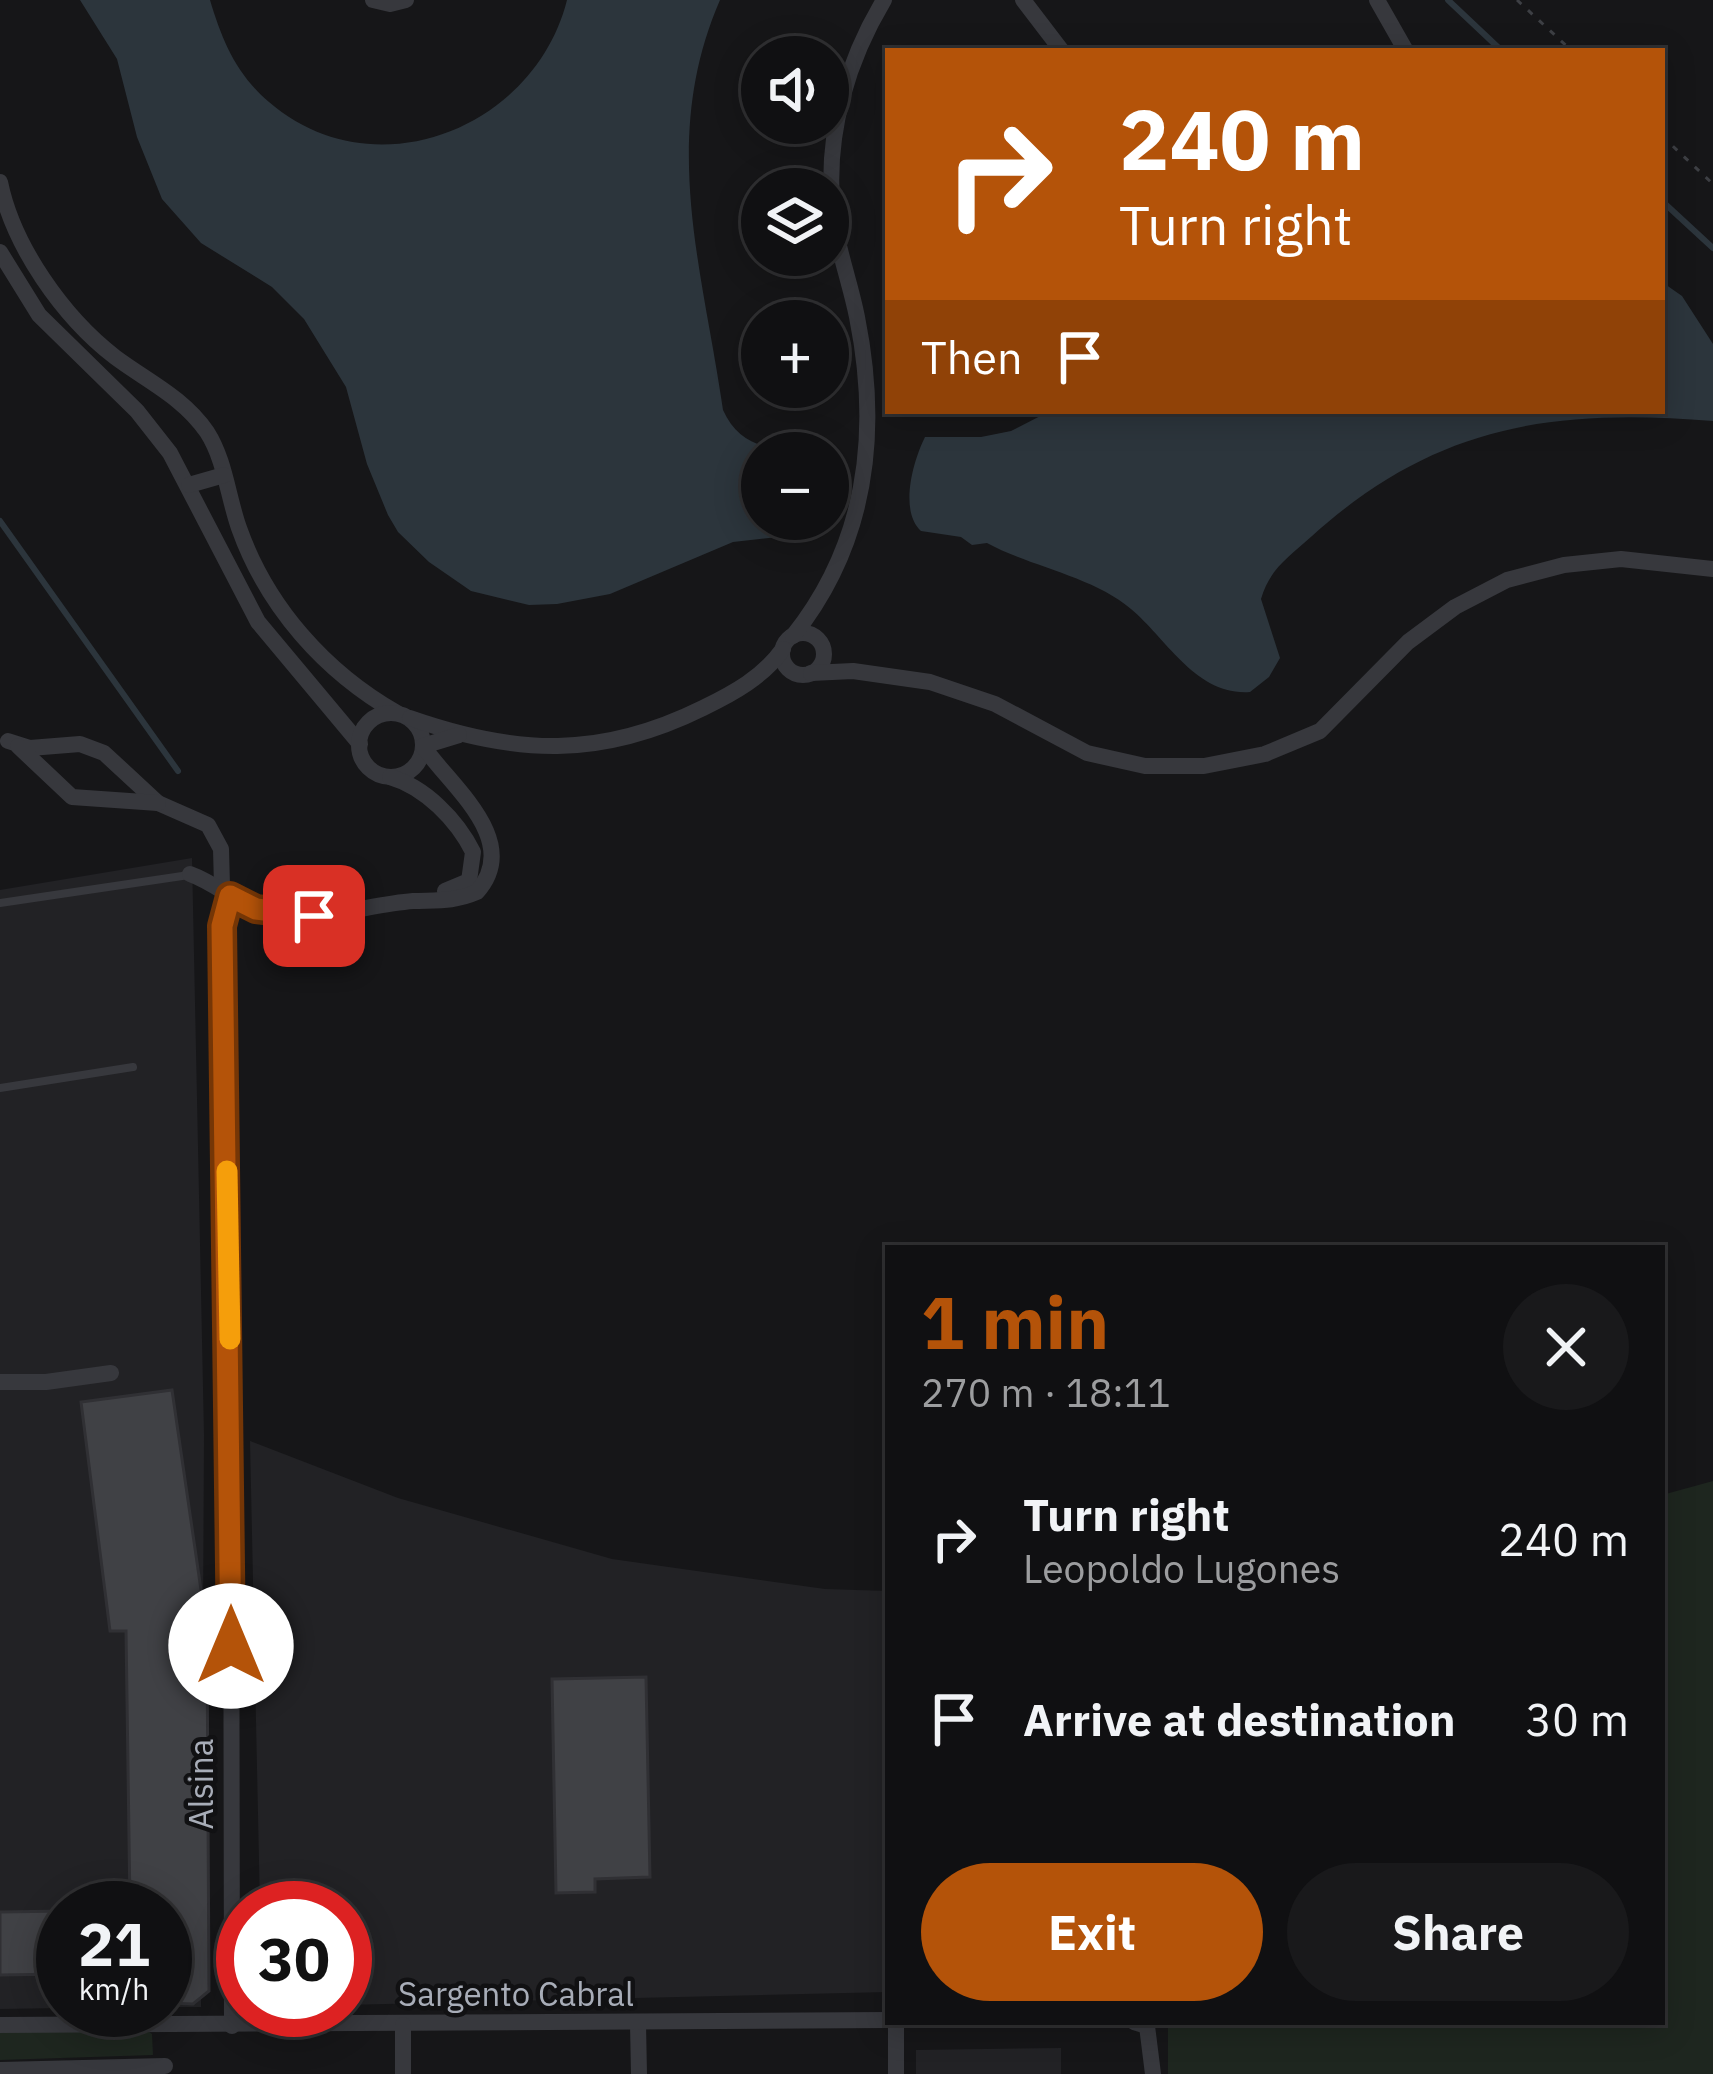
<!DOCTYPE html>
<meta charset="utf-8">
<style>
:root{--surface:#101012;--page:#19191b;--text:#f1f3f6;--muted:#9c9d9f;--line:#303032;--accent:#b45309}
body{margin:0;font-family:"IBM Plex Sans",sans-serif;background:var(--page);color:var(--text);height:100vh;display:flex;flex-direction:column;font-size:45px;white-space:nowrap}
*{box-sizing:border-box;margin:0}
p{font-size:39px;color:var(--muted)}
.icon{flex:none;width:66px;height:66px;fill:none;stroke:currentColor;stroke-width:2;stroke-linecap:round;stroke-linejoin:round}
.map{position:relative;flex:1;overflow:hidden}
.sheet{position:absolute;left:885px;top:1245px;width:780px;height:780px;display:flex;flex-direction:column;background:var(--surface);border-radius:0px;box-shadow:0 6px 30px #0003,0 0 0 3px var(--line)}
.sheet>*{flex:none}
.banner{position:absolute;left:885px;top:48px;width:780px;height:366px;border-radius:0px;box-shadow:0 6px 30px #0003,0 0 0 3px var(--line);background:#b45309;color:#fff;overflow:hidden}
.controls{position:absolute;left:741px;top:36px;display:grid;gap:24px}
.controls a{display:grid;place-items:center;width:108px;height:108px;border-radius:50%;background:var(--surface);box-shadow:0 6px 30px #0003,0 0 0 3px var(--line);font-size:60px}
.speed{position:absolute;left:36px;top:1881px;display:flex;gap:24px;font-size:60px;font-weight:700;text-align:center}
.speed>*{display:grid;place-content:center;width:156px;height:156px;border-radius:50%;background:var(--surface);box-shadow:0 6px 30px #0003,0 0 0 3px var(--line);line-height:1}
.speed small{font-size:30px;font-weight:400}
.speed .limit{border:18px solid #d22;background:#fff;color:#111}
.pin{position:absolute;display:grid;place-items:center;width:102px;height:102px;color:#fff;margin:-51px;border-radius:24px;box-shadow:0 6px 18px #0006}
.me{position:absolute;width:132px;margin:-66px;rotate:0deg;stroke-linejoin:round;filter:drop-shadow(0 0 9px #0008)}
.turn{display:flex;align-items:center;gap:42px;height:252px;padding:0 36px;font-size:54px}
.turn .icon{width:156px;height:156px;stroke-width:2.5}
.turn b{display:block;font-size:84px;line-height:102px}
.then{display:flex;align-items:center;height:114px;padding:0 36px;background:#0003;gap:24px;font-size:45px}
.round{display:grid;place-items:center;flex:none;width:126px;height:126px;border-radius:63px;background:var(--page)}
.summary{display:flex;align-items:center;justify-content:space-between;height:204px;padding:0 36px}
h1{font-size:72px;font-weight:700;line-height:90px;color:var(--accent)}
.primary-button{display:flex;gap:24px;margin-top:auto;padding:24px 36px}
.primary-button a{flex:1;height:138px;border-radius:72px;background:var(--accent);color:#fff;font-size:48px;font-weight:700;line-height:138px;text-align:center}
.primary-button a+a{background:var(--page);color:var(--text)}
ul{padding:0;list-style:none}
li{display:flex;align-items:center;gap:36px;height:180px;padding:0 36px}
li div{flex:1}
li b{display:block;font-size:45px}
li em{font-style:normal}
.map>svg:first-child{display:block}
.built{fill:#222225}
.green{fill:#1e261f}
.water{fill:#2c353c}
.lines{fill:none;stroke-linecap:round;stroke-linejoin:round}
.stream{stroke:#2c353c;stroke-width:6}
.building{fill:#404145;stroke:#303034;stroke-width:3}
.path{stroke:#3d3f44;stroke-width:3;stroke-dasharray:6 9;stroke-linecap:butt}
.lane{stroke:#37383d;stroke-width:8}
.street{stroke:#37383d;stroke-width:16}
.route-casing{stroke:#753606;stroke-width:30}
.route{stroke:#b45309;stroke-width:21}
.slow{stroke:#f59e0b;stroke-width:21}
.labels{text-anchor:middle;stroke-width:9;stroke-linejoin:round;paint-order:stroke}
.street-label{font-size:33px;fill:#a8adb8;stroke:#111113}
</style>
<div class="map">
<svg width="1713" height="2074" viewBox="0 0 1713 2074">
<rect width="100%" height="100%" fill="#161618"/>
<g class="built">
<path d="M192 858 204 1435 201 2007H165V1908H63V2008L0 2009V890Z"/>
<path d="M250 1441 398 1498 612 1559 825 1589 888 1591V1992L345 2005V1908H260Z"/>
<path d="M1061 2048V2074H916V2050Z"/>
</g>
<g class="green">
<path d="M1713 1481V2074H1168V2022H1662V1495Z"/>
<path d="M145 2029 152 2034 153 2055 0 2060V2032Z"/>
</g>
<g class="water">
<path d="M80 0H210C222 40 236 74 269 102 374 193 535 128 567 0H720C659 140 703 270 723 410 738 443 765 451 800 448L805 453H762V519H795L787 536 733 542 610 594 557 604 529 605 471 591 429 562 398 532 388 515 367 464 346 387 304 319 272 287 201 243 162 199 137 137 117 59Z"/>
<path d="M1662 282 1682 296 1713 344V421C1553 408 1435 425 1312 536 1289 557 1270 568 1261 599L1280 658 1269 677 1250 692C1196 696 1166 638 1131 609 1092 576 1031 567 987 543L972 545 961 537 921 531C899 511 913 461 925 437H981L1011 431 1050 411H1662Z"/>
</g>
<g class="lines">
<g class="stream">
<path d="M1448 0 1502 51"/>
<path d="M1662 201 1713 248"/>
<path d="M0 521 178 771"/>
</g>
</g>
<g class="building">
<path d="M172 1390 207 1631 209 1991 193 2004 165 2003V1908H130L126 1631H110L81 1402Z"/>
<path d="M646 1677 650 1877 595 1879V1892L556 1893 552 1679Z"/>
<path d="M63 1911V1974L0 1975V1912Z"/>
</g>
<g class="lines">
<g class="path">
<path d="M1517 0 1572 51"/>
<path d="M1662 136 1713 184"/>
</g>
<g class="lane">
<path d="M0 903 189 875"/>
<path d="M0 1088 133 1067"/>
</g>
<g class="street">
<path d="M373 0 390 4 406 0"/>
<path d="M1023 0 1062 51"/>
<path d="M1377 0 1406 51"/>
<path d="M0 182C13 246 63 317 115 357 147 381 183 397 207 432 225 460 228 497 239 528 267 607 325 672 397 713"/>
<path d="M0 252 39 315 137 411 170 453 258 622 360 744"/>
<path d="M189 485 224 475"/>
<circle cx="803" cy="654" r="21"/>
<path d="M793 636C868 542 880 432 857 317 849 277 834 241 832 200 827 130 848 60 884 0"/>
<path d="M811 673 853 671 930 682 995 704 1087 753 1145 766H1204L1265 754 1320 731 1408 642 1455 607 1507 580 1564 565 1621 559 1713 569"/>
<circle cx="391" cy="745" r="32"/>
<path d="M410 718C516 755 600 759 703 708 734 693 763 677 783 649"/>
<path d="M8 741 30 748 80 744 104 753 158 803 208 825 221 849 222 886"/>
<path d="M18 746 72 797 158 803"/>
<path d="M390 777C425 787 457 820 473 852L469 881 445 891"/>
<path d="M190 874C215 883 232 900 256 909 307 927 362 905 413 901 437 900 454 902 477 892 523 840 449 785 423 746L459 735"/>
<path d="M231 896 222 926 231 1407 232 2026"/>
<path d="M0 1382H46L111 1373"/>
<path d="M896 2022V2074"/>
<path d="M1134 2022 1147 2026 1153 2074"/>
<path d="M638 2024 639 2074"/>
<path d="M0 2025 888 2020"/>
<path d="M0 2070 165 2066"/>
<path d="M403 2074V2025"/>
</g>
</g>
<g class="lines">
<defs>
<path id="route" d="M231 1646 222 926 230 896 256 909 314 916"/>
</defs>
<use href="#route" class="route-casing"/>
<use href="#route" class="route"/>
<path class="slow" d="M227 1171 230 1339"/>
</g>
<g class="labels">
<g class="street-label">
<text transform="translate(201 1784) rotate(-90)" y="12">Alsina</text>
<text x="516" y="2006">Sargento Cabral</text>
</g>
</g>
</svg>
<div class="controls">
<a><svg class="icon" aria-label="sound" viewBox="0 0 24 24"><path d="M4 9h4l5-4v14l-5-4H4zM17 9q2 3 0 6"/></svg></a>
<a><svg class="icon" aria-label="layers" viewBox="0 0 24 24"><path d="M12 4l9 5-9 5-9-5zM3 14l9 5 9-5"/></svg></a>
<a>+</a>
<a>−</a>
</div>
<div class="speed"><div>21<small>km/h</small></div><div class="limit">30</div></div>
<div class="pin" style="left:314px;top:916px;background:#d93025"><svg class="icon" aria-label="arrive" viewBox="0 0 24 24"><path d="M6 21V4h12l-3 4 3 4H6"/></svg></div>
<svg class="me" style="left:231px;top:1646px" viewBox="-20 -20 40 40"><circle r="19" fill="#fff"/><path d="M0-13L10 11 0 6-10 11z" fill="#b45309"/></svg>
<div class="banner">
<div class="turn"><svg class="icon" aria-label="right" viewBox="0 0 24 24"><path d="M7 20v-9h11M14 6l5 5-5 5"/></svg><div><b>240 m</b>Turn right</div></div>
<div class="then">Then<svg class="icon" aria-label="arrive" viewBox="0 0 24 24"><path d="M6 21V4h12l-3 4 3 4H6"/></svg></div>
</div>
<section class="sheet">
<div class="summary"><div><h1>1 min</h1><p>270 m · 18:11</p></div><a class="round"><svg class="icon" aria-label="close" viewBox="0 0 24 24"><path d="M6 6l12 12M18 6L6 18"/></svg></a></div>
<ul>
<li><svg class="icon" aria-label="right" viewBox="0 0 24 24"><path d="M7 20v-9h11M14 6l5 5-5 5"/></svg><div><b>Turn right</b><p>Leopoldo Lugones</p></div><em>240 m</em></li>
<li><svg class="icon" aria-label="arrive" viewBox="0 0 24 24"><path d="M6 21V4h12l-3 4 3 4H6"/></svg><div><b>Arrive at destination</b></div><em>30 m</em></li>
</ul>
<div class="primary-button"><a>Exit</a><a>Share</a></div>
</section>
</div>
